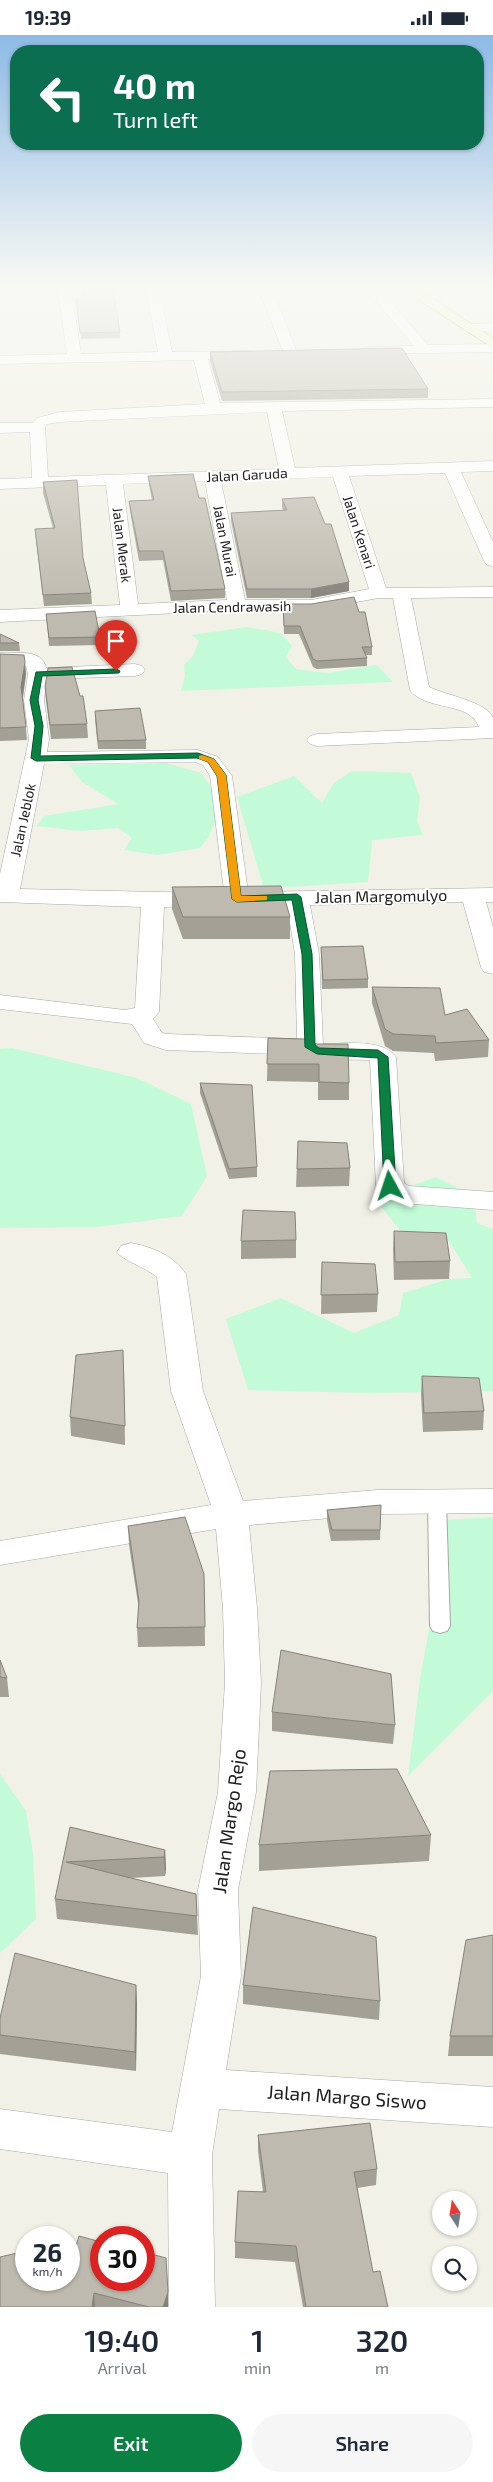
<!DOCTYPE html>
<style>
:root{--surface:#fff;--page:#f6f6f7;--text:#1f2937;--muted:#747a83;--accent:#0b8043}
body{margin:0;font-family:"Exo 2",sans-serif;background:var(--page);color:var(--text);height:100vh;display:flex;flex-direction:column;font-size:19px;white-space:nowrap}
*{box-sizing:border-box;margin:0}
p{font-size:16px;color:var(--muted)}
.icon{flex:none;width:28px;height:28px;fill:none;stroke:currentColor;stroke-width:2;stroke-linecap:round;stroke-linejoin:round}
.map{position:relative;height:2272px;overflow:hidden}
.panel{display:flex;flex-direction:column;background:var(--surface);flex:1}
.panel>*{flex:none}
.top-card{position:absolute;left:10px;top:10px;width:474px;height:105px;border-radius:20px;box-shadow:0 1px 4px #0004;background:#0b6e4f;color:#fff;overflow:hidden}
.needle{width:32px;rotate:348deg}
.fabs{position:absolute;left:432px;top:2156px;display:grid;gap:10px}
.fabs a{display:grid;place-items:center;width:45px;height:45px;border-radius:50%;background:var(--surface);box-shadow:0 1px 4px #0004;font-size:25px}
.speed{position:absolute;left:15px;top:2191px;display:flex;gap:10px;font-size:25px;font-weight:700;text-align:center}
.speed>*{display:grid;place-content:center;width:65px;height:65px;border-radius:50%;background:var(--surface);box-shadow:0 1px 4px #0004;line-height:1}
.speed small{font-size:12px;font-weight:400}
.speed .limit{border:8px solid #d22;background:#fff;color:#111}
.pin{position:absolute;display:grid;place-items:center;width:42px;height:42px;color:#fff;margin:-51px -21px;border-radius:50% 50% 50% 0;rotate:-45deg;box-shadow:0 0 5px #0007}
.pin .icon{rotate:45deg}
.me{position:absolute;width:55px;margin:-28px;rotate:355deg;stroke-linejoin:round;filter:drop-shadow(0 0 4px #0008)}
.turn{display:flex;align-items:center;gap:18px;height:105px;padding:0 20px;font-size:22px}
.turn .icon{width:65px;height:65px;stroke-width:2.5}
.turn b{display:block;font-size:35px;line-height:42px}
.eta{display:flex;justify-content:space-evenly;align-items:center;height:85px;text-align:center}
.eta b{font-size:30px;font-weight:600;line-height:35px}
.primary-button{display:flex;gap:10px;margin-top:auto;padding:10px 20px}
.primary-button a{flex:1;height:58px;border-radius:30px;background:var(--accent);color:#fff;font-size:20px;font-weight:600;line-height:58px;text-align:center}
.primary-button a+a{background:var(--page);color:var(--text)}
.status{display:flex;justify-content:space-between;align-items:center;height:35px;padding:0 25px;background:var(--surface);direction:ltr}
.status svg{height:14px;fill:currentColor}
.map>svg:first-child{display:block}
.park{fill:#c3fbd8}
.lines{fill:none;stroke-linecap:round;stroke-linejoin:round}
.service-casing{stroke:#a7a7a7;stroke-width:2}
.minor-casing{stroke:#a7a7a7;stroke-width:1}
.secondary-casing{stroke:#4c7e01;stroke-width:1}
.service{fill:#fff;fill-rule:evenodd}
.minor{fill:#fff;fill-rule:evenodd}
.secondary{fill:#e5fcba;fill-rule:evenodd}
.wall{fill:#a3a096}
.shaded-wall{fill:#85827a}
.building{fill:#bebaaf;stroke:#85827a}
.route{fill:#0b8043;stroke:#07532c}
.slow{fill:#f59e0b}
.labels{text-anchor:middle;stroke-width:4;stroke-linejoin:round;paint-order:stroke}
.far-street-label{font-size:14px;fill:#202020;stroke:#fff}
.street-label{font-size:16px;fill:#202020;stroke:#fff}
.near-street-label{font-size:19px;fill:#202020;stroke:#fff}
</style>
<div class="status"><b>19:39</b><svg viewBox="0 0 49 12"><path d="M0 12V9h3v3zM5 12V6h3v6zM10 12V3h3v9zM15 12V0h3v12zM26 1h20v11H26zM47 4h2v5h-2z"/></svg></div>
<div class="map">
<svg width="493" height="2272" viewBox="0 0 493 2272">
<rect width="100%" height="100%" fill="#f1f1e7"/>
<g class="park">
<path d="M246 592 281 598 292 611 286 622 296 634 327 638 377 630 393 647 181 656 185 641 184 630 193 621 199 606 192 600Z"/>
<path d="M166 728 201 738 211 752 220 774 208 803 200 813 158 820 124 815 132 803 118 793 81 796 37 791 44 781 118 769 82 747 69 730Z"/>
<path d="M352 736 411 738 420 762 417 786 423 800 372 805 368 847 290 852 263 850 237 762 294 741 322 768 334 748Z"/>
<path d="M12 1013 137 1043 191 1069 207 1141 182 1181 98 1192 0 1193V1014Z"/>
<path d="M436 1142 474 1161 477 1188 493 1194V1356L368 1358 248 1355 226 1284 281 1263 354 1298 399 1280 403 1258 449 1244 472 1243 449 1206 403 1199 375 1164Z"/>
<path d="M493 1482V1656L408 1741 420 1644 444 1512 445 1485Z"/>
<path d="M0 1739 26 1776 33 1818 36 1884 0 1918Z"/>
</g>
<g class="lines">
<defs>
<path id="service" d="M437 1461 443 1462 446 1467 450 1591 447 1596 440 1598 433 1596 430 1591 428 1467 431 1462Z"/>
<g id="minor">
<path d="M58 254H71L81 319 158 317 146 254H159L172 317 252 316 254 319 247 323 208 324 220 368 493 364V372L282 376 295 433 493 426V436L461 437 493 507V531L487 530 484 526 445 438 349 441 386 553 493 552V562L411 563 429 652C445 660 488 667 493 683 493 688 493 697 493 703L317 711 310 709 307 705 310 701 317 699 479 692C477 688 475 684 472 682 459 669 423 673 410 655L393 563H379L311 575H237L0 587V575L120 570 106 450 0 454V444L32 443 30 397 0 398V388H33L37 383 60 377 205 369 194 325 0 329V321L67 319ZM267 377 279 434 48 442 45 392 47 389 60 387ZM333 442 369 554 311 565H245L221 446ZM205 446 227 565 138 569 123 449Z"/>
<path d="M259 254H272L297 317 295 320H285L283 317Z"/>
<path d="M366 254H379L428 310 493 309V317L362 319 360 316 367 312 414 311Z"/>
<path d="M493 288V296L468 297 461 293 468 289Z"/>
<path d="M0 618C17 619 42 613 46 633L135 629 142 631 145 635 142 639 135 641 47 644 44 665 49 704 47 717 198 715 218 722 232 741 248 857 493 853V867H486L493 892V939L484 937 481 932 463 867 310 870 319 919 323 1009C344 1009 382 1003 396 1022L404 1148 409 1151 493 1157V1175L402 1168C391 1165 383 1160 376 1151L370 1025 317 1024 305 1020 166 1015 144 1008 132 989 0 974V960L125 975 135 973 141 872 0 867V839L29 704 24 665 28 639 26 631 0 630ZM195 727 203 730 210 741 225 864 229 869 237 871 287 870 295 919 297 1004 168 999 162 998 153 984 159 977 164 872 216 870 220 865 216 860 208 858 20 854 44 729Z"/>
<path d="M131 1208C152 1212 173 1220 186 1239L203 1356 243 1466 378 1455 493 1454V1478L378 1479 249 1490 257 1573 261 1648 256 1757 238 1855 241 1941 226 2035 493 2052V2092L219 2074 212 2120 215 2272H169L168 2138 0 2114V2074L172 2097 201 1941 198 1855 218 1757 225 1648 223 1573 216 1494 0 1530V1506L211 1470 171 1356 157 1242C145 1232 122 1225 117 1217L121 1211Z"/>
</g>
<path id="secondary" d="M402 254H418L493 303V313Z"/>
</defs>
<use href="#service" class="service-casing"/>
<use href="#minor" class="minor-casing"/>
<use href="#secondary" class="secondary-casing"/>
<use href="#service" class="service"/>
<use href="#minor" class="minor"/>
<use href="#secondary" class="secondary"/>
</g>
<g class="wall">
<path d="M76 264 120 297V303L81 304Z"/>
<path d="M387 314 428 354V363L222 366 210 326V317Z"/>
<path d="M148 441 225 554V563L171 566 163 525 139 526 130 476 129 466 152 465 149 450Z"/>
<path d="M43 447 83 523 91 558 92 569 44 571 36 505 35 494 53 493 43 458Z"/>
<path d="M282 464 349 547V556L311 563H247L231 486V478L283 475 282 472Z"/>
<path d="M283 569 359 577 372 612V620H366L367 623V631L317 634 313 632 299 599H284Z"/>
<path d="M46 579 100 602 101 610 49 611Z"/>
<path d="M0 599 19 608 20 616H0Z"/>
<path d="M0 619 26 639 23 663 27 705 0 706Z"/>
<path d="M45 652 87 689 88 703 51 704 46 665Z"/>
<path d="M95 684 146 705V714H98Z"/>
<path d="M172 852 290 882V904H183L172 874Z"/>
<path d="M321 912 368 944V953L322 954Z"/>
<path d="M372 952 445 980 489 1005 488 1022 435 1026 434 1018 393 1016 385 1011 372 968Z"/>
<path d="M268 1003 305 1004 349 1048V1065H318V1047L267 1046Z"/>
<path d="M200 1048 257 1132V1142L229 1144 200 1058Z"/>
<path d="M298 1106 350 1133 349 1151 296 1152Z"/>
<path d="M394 1196 450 1226 449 1244 394 1245 393 1214Z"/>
<path d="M296 1205V1223L241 1224V1206Z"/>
<path d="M322 1227 378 1259 377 1277 321 1279Z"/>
<path d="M124 1334 125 1410 71 1401 70 1382Z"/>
<path d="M422 1341 484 1376 483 1395 423 1397 421 1359Z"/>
<path d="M381 1470 380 1505 331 1506 327 1485V1475Z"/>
<path d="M128 1491 204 1539 205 1611 138 1612 137 1593 139 1575 129 1510Z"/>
<path d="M0 1625 7 1643 9 1662H0Z"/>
<path d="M272 1677 395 1690 393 1709 272 1696Z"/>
<path d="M70 1792 165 1815 166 1834 165 1841 131 1843 196 1859 198 1900 57 1884 55 1864Z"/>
<path d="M431 1800 429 1826 259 1836V1810Z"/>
<path d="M493 1900V2021H448L450 2001Z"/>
<path d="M136 1950 137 1969 136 2036 0 2019V1983Z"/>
<path d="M243 1950 380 1966 379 1985 243 1969Z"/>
<path d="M258 2100 377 2134 376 2150 357 2153 373 2237 388 2272H303L295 2227 235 2223V2207L263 2157 258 2116Z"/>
<path d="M0 2222 168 2272H0Z"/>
</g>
<g class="shaded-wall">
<path d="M349 547V556L311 563V554Z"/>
<path d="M25 627 26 639 22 665 21 652Z"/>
<path d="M165 1815 166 1834 165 1841 164 1822Z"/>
<path d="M136 1950 137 1969 136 2036 135 2017Z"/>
<path d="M168 2257V2272H163Z"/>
<path d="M94 2258 95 2272H92Z"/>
</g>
<g class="building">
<path d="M83 254H113L120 297 80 298 76 264H81Z"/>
<path d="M402 313 428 354 222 357 210 317Z"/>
<path d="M193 439 199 463H205L225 554 171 556 163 516H139L129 466 154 465 148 441Z"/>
<path d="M77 445 83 523 91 558 43 560 35 494 55 493 43 447Z"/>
<path d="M314 462 325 489H331L349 547 311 554H247L231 478 287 475 282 464Z"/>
<path d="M354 562 359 577H365L372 612H362L367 623 317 626 313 624 300 591H284L283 569H311Z"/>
<path d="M95 576 100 602 49 603 46 579Z"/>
<path d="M0 599 19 608H0Z"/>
<path d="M0 619 24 620 25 627 21 652 26 692 0 693Z"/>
<path d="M72 632 80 661H83L87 689 50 690 45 652 48 633Z"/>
<path d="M140 673 146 705 98 706 95 676Z"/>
<path d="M281 851 290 882H183L172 852Z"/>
<path d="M363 911 368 944 323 945 321 912Z"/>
<path d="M372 952 440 953 445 980 467 974 489 1005 436 1008 435 1001 393 999 385 994Z"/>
<path d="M268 1003 305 1004 317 1009H348L349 1048 319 1047V1029H267Z"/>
<path d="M200 1048 252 1050 257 1132 229 1134Z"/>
<path d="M298 1106 347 1108 350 1133 297 1134Z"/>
<path d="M243 1175 295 1177 296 1205 241 1206Z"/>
<path d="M394 1196 446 1198 450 1226 395 1227Z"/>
<path d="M322 1227 375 1229 378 1259 321 1260Z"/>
<path d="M123 1315 125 1391 70 1382 76 1320Z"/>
<path d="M422 1341 479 1343 484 1376 424 1378Z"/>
<path d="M381 1470 380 1495H332L327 1475Z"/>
<path d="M185 1482 204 1539 205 1592 137 1593 139 1566 128 1491Z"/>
<path d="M281 1615 391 1639 395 1690 272 1677Z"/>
<path d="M0 1625 7 1643 0 1642Z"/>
<path d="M397 1734 431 1800 259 1810 270 1736Z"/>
<path d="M70 1792 165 1815 164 1822 66 1827 196 1859 197 1881 55 1864Z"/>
<path d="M253 1872 376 1902 380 1966 243 1950Z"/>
<path d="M493 1900V2001H450L466 1905Z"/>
<path d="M15 1918 136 1950 135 2017 0 2000V1983Z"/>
<path d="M370 2088 377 2134 354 2137 373 2237 380 2236 388 2272H306L296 2211 235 2207 238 2156 266 2157 258 2100Z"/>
<path d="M79 2201 101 2207V2245H144V2217L166 2223 168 2257 163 2272H149L94 2258 92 2272H0V2222L26 2216V2245H69V2214H75Z"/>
</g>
<linearGradient id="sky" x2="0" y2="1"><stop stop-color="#8dbae5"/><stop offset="0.44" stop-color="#f9f9f4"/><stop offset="1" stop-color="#f9f9f4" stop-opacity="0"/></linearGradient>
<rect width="493" height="573" fill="url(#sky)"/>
<path class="route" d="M116 634 120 636 119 638 42 641 38 665 43 691 40 721 198 718 214 724 226 740 241 861 297 859 301 862 312 919 315 1010 319 1013 378 1015 388 1022 396 1151 394 1154H386L384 1151 378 1023 317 1019 305 1012 302 919 292 865 237 867 232 864 217 741 208 727 197 723 36 726 31 723 35 691 30 665 36 637Z"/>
<path class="slow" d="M202 720 214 724 226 740 241 861H267V865L237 867 232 864 217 741 208 727 199 724V721Z"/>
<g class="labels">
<g class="far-street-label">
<text transform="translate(247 440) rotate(-3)" y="5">Jalan Garuda</text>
<text transform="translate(359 497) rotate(72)" y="5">Jalan Kenari</text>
<text transform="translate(225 506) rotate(79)" y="5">Jalan Murai</text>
<text transform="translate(122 510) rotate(83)" y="5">Jalan Merak</text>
<text transform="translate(232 572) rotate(-1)" y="5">Jalan Cendrawasih</text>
<text transform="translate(23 785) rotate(-78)" y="5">Jalan Jeblok</text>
</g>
<g class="street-label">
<text transform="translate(381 861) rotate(-1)" y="6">Jalan Margomulyo</text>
</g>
<g class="near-street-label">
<text transform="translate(229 1786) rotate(-82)" y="7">Jalan Margo Rejo</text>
<text transform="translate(347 2062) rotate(4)" y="7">Jalan Margo Siswo</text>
</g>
</g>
</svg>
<div class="fabs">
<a><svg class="needle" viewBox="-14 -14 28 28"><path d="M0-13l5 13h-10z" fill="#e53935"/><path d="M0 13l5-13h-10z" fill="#747a83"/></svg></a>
<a><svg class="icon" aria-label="search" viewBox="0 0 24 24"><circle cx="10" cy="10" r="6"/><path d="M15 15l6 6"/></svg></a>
</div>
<div class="speed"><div>26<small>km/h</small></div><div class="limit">30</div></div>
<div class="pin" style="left:116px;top:636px;background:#d93025"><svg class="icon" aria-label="arrive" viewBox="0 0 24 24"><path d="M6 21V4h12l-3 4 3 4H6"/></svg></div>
<svg class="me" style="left:390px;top:1151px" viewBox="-20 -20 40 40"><path d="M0-17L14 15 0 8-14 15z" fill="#0b8043" stroke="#fff" stroke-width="4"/></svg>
<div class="top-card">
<div class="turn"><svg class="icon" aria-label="left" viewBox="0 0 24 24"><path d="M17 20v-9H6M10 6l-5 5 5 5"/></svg><div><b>40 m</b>Turn left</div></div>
</div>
</div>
<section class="panel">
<div class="eta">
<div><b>19:40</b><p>Arrival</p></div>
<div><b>1</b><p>min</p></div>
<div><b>320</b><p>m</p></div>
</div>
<div class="primary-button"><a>Exit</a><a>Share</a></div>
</section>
